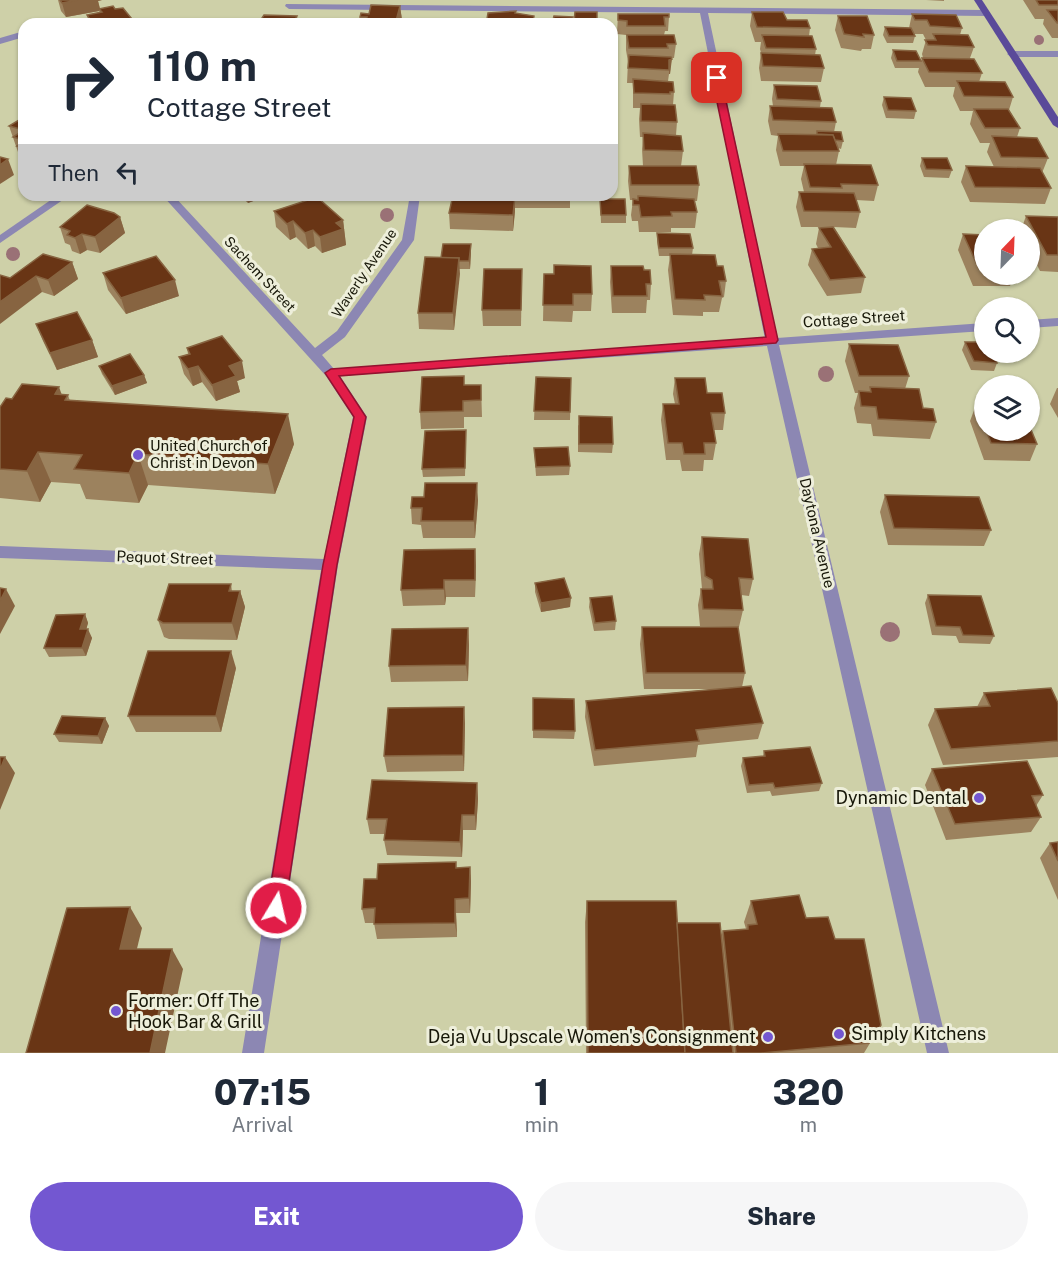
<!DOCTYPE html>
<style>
:root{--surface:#fff;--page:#f6f6f7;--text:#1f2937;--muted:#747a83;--accent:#7357d1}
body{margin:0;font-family:"Public Sans",sans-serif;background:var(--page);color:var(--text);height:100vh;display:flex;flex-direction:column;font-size:22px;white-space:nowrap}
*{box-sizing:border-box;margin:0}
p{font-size:20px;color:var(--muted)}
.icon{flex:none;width:33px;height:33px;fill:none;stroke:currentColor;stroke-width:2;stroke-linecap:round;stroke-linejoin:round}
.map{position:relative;height:1053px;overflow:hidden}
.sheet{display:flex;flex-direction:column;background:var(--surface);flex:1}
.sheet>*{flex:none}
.guide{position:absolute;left:18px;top:18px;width:600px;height:183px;border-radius:18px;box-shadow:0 2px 4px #0004;background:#fff;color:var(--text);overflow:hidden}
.needle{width:39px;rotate:23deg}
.controls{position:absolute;left:974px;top:219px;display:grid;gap:12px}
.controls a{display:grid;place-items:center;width:66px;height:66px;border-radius:50%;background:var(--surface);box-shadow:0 2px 4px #0004;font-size:30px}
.pin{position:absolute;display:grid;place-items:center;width:51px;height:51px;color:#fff;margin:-26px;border-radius:12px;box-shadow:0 3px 9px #0006}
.me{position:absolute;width:66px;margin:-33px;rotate:9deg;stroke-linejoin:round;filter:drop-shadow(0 0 4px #0008)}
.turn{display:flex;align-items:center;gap:21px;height:126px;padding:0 30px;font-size:27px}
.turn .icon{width:78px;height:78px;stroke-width:2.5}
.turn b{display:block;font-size:42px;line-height:51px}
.then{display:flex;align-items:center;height:57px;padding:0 30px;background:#0003;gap:12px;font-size:22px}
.eta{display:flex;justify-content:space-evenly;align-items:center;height:102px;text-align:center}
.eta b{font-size:36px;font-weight:800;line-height:42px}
.cta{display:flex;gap:12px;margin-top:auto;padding:12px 30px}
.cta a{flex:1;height:69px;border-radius:36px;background:var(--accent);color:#fff;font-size:24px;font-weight:800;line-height:69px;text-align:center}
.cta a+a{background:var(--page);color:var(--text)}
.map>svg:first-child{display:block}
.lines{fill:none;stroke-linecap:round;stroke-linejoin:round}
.minor{fill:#8c87b3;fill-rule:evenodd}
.major{fill:#5a4a99;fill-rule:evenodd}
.tree{fill:#9a7176}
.wall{fill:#9c825e}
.shaded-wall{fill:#876441}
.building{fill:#693515;stroke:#876441;stroke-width:1.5}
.route{fill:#e11d48;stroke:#92132f;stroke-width:1.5}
.poi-dot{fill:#7357d1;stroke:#eeefdb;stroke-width:2}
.labels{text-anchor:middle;stroke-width:6;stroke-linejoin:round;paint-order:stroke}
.far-street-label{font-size:14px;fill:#171708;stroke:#eeefdb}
.street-label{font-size:15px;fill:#171708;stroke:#eeefdb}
.poi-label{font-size:15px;fill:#171708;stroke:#eeefdb;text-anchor:start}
.near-poi-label{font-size:18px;fill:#171708;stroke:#eeefdb;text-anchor:end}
</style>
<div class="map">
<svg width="1058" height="1053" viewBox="0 0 1058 1053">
<rect width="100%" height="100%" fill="#ced0a8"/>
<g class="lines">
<g class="minor">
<path d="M286 4 985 10 989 13 985 16 708 13 777 338 984 323V331L779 345 949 1053H927L767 346 340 376 367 417 338 565 264 1053H242L321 570 0 558V546L324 559 353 417 326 376 162 195H173L315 348 337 331 402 240 410 195H420L414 240 345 337 322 355 334 369 765 339 700 13 289 9 285 6Z"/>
<path d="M24 31V37L0 44V38Z"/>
<path d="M1058 51V57H1011L1007 54 1011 51Z"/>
<path d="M58 195H70L0 243V235Z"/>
<path d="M1058 318V326L1029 328V320Z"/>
</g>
<path class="major" d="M974 0H982L1058 117V128L1053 125Z"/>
</g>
<g class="tree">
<circle cx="1039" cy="40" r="5"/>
<circle cx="387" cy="215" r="7"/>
<circle cx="13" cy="254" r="7"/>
<circle cx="826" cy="374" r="8"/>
<circle cx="890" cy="632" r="10"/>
</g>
<g class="wall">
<path d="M58 0H102L98 1 100 8 115 9 136 24H89L87 15 100 13 99 11 66 17 61 11Z"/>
<path d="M926 0H944V1Z"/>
<path d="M1023 0H1058V38H1052L1043 24 1044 19H1035Z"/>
<path d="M400 6 402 20 400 24H361L360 17 369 14Z"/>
<path d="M575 12H597V24H574Z"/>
<path d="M752 12 787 20 810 28 809 36 816 49 815 55 824 68 821 82 761 81 759 68 761 53 760 49 761 42H755L750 26Z"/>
<path d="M516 13 534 16V24H487V19Z"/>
<path d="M618 14 669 17 668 31H665L664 35 676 44 674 58H671L670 74H669L668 81 674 92 673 105 677 122 676 135 683 151 681 166 699 185 697 201H694L697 212 695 228H671V232H639L638 221H632L631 215 633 200H630L628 181 629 166H643L642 149 643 137H640L639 119 640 108H633V83H627L628 62 626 50V35L617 34Z"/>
<path d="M912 14 962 28 960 35 974 47 970 58 982 73 979 82 1013 97 1009 110 1020 128 1017 137 1048 158 1042 173 1051 188 1045 204 970 202 961 182 966 166 994 167 987 152 990 143H980L970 124 973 111H960L953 96 955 87H925L918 72 919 68H895L891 58 893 50 921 61 922 58H923L922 54 926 40 923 34H914L915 36 913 43H887L883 35 885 27 909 28Z"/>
<path d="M838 16 874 35 871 49H862L861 51 841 48 835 30Z"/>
<path d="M774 85 821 101 820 107 836 122 834 132 843 141 841 149 838 148 839 151 836 165 878 185 874 201 856 200 860 212 856 228 834 227 865 277 861 293 827 296 808 265 812 249 818 248 816 244 819 228 827 227H801L796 207 799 192H804L801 179 804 166H780L776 150 778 136 771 135 768 121 770 106H773L772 99Z"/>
<path d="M884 97 916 111 914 119 886 118 882 105Z"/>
<path d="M24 117V161H22L20 153 18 152 9 126Z"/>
<path d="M922 158 952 170 949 178 924 177 920 166Z"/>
<path d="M239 195H270L248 203Z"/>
<path d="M453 195H570V208H515L513 231 450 229 449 213Z"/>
<path d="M600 199 626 215V223H601Z"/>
<path d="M274 211 343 220 346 245 322 253 315 246 308 249 296 237 290 240 276 227Z"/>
<path d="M1026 216 1058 217V272L1040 271 1029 249V230H1021Z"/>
<path d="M120 217 125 233 100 253 87 250 80 254 72 251 70 245 65 243 60 227Z"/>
<path d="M657 233 693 248 692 255 717 266 726 281 724 297 722 298 719 312H703V316L673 315 668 270 670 256H659L657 242Z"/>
<path d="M963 234 984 235V274H1020L1018 281H1012L1010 286H973L958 250Z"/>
<path d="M471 252 470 269H459L454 330 419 329 418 313 441 258Z"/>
<path d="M72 262 78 279 54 296 42 292 10 278Z"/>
<path d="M611 266 644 270 651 284 650 300H647L646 313H612L610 282Z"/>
<path d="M522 269 521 326H483L482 310Z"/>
<path d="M103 273 179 296 126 314 108 290Z"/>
<path d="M544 274 592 294 591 311H573L572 322 543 321Z"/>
<path d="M36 324 92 340 98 357 57 370 43 341Z"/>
<path d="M965 342 997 363 994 371 971 370 962 350Z"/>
<path d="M849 344 909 376 905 389 936 422 930 439 873 436 871 424 857 423 854 408 858 393H855L845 361Z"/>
<path d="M187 348 245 378 237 381 240 392 216 401 202 382 193 386 184 374 179 357 188 354Z"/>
<path d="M99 366 144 375 147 383 115 395 102 374Z"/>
<path d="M536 377 571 378 570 420H534Z"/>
<path d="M675 378 707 393 725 413 723 430H714L716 443 713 460H704L703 471H682L680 460H666L661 420 663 404H675L673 394Z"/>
<path d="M464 385H481L482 417H464V428L421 429 420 412Z"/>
<path d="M1057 388H1058V418L1050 404Z"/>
<path d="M62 395H68L70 401 294 444 275 494 148 485 139 503 86 499 80 484 51 482 40 502 0 498V407Z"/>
<path d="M976 405H984V430H1029L1037 444 1030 461 984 460 970 421Z"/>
<path d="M578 425 613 444 612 453 578 452Z"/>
<path d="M466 439 465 476 423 477 422 469Z"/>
<path d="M534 448 570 466 569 475 536 476Z"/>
<path d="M885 495 991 530 984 546 888 545 880 512Z"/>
<path d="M478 500 475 538H423L421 525 412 524 411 508Z"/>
<path d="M702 537 753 579 749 596 741 595 743 610 739 627H738L745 673 742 687 763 723 758 739 698 745 696 757 594 766 585 717 586 701 713 689H644L640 644 642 627H736L700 626 698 605 701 589H702L699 554Z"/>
<path d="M475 549V597H446L445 605 403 606 401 590Z"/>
<path d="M535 583 570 607 541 612 535 592Z"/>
<path d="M231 584 232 591H240L245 607 237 640 169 639 164 637 158 620Z"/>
<path d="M928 595 994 636 990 644 959 643 956 636 932 635 925 603Z"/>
<path d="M590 598 616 621 615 630 594 631 589 607Z"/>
<path d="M85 614 88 623 86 629 92 638 86 656 49 657 44 648Z"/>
<path d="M468 628 469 645 468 681 391 682 389 666Z"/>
<path d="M236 668 221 732H136L128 716Z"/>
<path d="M984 693 1058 703V757L943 765 928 725 935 709 977 707Z"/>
<path d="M533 698 575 731 574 739 533 738Z"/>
<path d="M105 718 109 726 102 744 59 742 54 734Z"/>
<path d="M465 723 464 771 387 772 384 756Z"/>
<path d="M764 751 822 783 819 791 772 796 770 791 747 793 741 766 743 758 763 756Z"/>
<path d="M932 769 1043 795 1036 806 1041 817 1031 832 946 840 925 785Z"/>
<path d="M477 783 478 799 476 830H463L462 857 387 855 384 840 385 834H370L367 819Z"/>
<path d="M1058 842V900L1040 858 1050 843Z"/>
<path d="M470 867 471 882 470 913H456L457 937 377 939 374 923H365L362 909 377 879 457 868Z"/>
<path d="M587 901 677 923 721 937 723 931 746 929 744 922 751 901 806 918 835 939 881 1025 864 1053H586L585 922Z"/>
</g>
<g class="shaded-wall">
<path d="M78 0H102L98 1 100 10 99 9V11L66 17 62 3Z"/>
<path d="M400 6 402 20 400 24H396V21Z"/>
<path d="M297 16 298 24H293Z"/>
<path d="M672 59 670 74H669V60Z"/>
<path d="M8 159 14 175 0 184V165Z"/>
<path d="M246 195H270L248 203Z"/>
<path d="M515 196V212L513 231V215Z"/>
<path d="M120 217 125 233 100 253 95 237Z"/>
<path d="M343 220 346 245 322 253 320 237 336 223Z"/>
<path d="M293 221 296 237 290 240 287 224Z"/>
<path d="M313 230 315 246 308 249 305 233Z"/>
<path d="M82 234 87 250 80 254 75 238Z"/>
<path d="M471 244V252L470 269 469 261Z"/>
<path d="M459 258 460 274 454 330 453 313Z"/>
<path d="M72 262 78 279 54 296 48 280Z"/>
<path d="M36 276 42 292 0 324V302Z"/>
<path d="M175 280 179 296 126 314 121 298Z"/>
<path d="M92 340 98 357 57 370 50 353Z"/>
<path d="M242 361 245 378 237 381 240 392 216 401 212 385 229 366Z"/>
<path d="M198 366 202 382 193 386 188 369Z"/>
<path d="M144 375 147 383 115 395 112 386Z"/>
<path d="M59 387 70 417 55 394Z"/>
<path d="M288 414 294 444 275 494 268 464Z"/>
<path d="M38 452 51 482 40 502 27 471Z"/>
<path d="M138 454 148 485 139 503 129 473Z"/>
<path d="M477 483 478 500 475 538 474 521Z"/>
<path d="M475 549 476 566 475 597Z"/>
<path d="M444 580 446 597 445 605 444 589Z"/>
<path d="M6 589 15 606 0 634V601Z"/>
<path d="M240 591 245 607 237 640 232 623Z"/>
<path d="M571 598 570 607 541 612V603Z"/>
<path d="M85 614 88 623 84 638 80 629Z"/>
<path d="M468 628 469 645 468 681 466 665Z"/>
<path d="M88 629 92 638 86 656 82 648Z"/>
<path d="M231 651 236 668 221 732 216 716Z"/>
<path d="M464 707 465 723 464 771 463 755Z"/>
<path d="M105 718 109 726 102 744 98 736Z"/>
<path d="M5 757 15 773 0 810V770Z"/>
<path d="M477 783 478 799 476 830 475 815Z"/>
<path d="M462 815 463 830 462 857 460 842Z"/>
<path d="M470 867 471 882 470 913 469 898Z"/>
<path d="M455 899 456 913 457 937 455 923Z"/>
<path d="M130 907 142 928 132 969 120 949Z"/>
<path d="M172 949 183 969 165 1053H150Z"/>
</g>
<g class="building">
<path d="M60 0H78L62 3Z"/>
<path d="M1036 0H1058V5H1039Z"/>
<path d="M371 5 400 6 396 21H391L390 23H374V21H366L367 17H360L361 13 369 14Z"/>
<path d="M113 6 115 9 123 8 136 24H93L87 15 102 12 99 9Z"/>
<path d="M1047 10H1058V23H1057Z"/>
<path d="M516 11 515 13 534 16 533 21H529L528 24 496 23 497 19H487L488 13Z"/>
<path d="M575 12H597V23L574 22Z"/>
<path d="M752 12H783L787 20H807L810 28 757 27Z"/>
<path d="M618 14H669V17H664L665 26H627V21L618 20Z"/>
<path d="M912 14 956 15 962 28 930 26 927 20H915Z"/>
<path d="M264 15 297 16 293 24H258Z"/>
<path d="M554 16 573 17 572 24H552Z"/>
<path d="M838 16H867L874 35 863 34 864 37 844 34Z"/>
<path d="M317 22 353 23 352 24H316Z"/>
<path d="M885 27 911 28 915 36H889Z"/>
<path d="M933 34 968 35 974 47 928 45 925 40H936Z"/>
<path d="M627 35H674L676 44H667L668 48H629Z"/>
<path d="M762 35 812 36 816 49 766 48Z"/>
<path d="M893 50 916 51 921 61H897Z"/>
<path d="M761 53 820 55 824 68 763 66Z"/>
<path d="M629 55 671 57 672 59 669 60V70L628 68Z"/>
<path d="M922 58 974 59 982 73 929 72Z"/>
<path d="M633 79 673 82 674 92H670V94L634 93Z"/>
<path d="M957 81 1005 82 1013 97 964 96Z"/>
<path d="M774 85 817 86 821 101 777 99Z"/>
<path d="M884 97 911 98 916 111 888 110Z"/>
<path d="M641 104 675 105 677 122 641 121Z"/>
<path d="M770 106 832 108 836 122 773 120Z"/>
<path d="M974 109H1008L1020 128H985Z"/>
<path d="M24 117V130L9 126Z"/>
<path d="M24 130V140L13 137Z"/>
<path d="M817 131 841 132 843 141 835 140 833 135 817 134Z"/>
<path d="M643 133 681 136 683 151 644 150Z"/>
<path d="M778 134 833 135 839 151H783Z"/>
<path d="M992 136 1037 138 1048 158 1001 157Z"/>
<path d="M24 141V147L17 146Z"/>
<path d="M0 157 8 159 0 165Z"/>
<path d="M922 158H947L952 170 926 169Z"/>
<path d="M804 164 871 165 878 185 841 184 842 188 810 187Z"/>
<path d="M629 166H696L699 185H631Z"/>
<path d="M966 166 1040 168 1051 188 975 187Z"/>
<path d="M799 192 854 193 860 212 804 211Z"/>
<path d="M453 195 515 196 513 215 449 213Z"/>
<path d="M638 196 694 199 697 212H671L672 216 641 217 639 205H633V199L638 200Z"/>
<path d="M317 197 343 220 336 223 343 229 320 237 313 230 305 233 293 221 287 224 274 211Z"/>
<path d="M600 199H625L626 215H601Z"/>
<path d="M87 205 114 213 120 217 95 237 82 234 75 238 67 235 70 231 60 227Z"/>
<path d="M1026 216 1058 217V255H1047Z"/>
<path d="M833 227 865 277 830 280 812 249 831 247 819 228Z"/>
<path d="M657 233 690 234 693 248H659Z"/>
<path d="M963 234 984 235V269H979Z"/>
<path d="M443 244H471L469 261H459V258H441Z"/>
<path d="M43 254 72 262 48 280 36 276 0 302V275L10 278Z"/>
<path d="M670 254 715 255 717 266H723L726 281H719L722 296 704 295 705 300 675 299Z"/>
<path d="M156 256 175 280 121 298 103 273Z"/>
<path d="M425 257 459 258 453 313H418Z"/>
<path d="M554 265 591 266 592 294H573V305H543L544 274H554Z"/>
<path d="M611 266H643L644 270H650L651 284H646L647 296H613Z"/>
<path d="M484 269H522L521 310H482Z"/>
<path d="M77 312 92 340 50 353 36 324Z"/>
<path d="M222 336 242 361 229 366 236 376 212 385 198 366 188 369 179 357 190 354 187 348Z"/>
<path d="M965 342H984V352H992L997 363 974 361Z"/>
<path d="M849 344 898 345 909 376H859Z"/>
<path d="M130 354 144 375 112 386 99 366Z"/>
<path d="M464 376V385H481V400L463 401V411L420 412 422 377Z"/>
<path d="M536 377 571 378 570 412 534 411Z"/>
<path d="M675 378H705L707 393H722L725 413H711L716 443H704L705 454H684L682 443H668L663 404H679Z"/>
<path d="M22 384 59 387 55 394 68 395 65 400 288 414 268 464 138 454 129 473 74 469 82 455 38 452 27 471 0 469V407L6 398 12 399Z"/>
<path d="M870 387 919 389 923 408 933 409 936 422 878 419 876 407 861 406 859 391 871 392Z"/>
<path d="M976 405H984V425Z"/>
<path d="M579 416 612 417 613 444H579Z"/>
<path d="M1029 425 1037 444 991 443 986 430H1029Z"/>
<path d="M466 430 465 468 422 469 425 431Z"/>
<path d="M568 447 570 466 536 467 534 448Z"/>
<path d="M425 483H477L474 521H421L422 508H411L412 497H424Z"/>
<path d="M885 495 979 497 991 530 894 528Z"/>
<path d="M702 537 748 539 753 579 739 578 743 610 703 609 701 589H713L712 580 705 576Z"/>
<path d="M475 549V580H444V589L401 590 404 550Z"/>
<path d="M564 578 571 598 541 603 535 583Z"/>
<path d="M169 584H231L229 591H240L232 623H163L158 620Z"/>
<path d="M0 588 6 589 0 601Z"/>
<path d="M928 595 981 596 994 636 963 635 960 627 936 626Z"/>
<path d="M612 596 616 621 595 623 590 598Z"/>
<path d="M85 614 80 629H88L82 648H44L56 615Z"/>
<path d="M642 627H738L745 673H646Z"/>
<path d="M468 628 466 665 389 666 392 629Z"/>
<path d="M148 651H231L216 716H128Z"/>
<path d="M751 686 763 723 696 730 699 741 595 750 586 701Z"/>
<path d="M1051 688 1058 703V741L951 749 935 709 990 706 984 693Z"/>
<path d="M533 698 574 699 575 731 533 730Z"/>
<path d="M464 707 463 755 384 756 388 708Z"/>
<path d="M62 716 105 718 98 736 54 734Z"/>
<path d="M810 747 822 783 775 788 773 783 749 785 743 758 765 756 764 751Z"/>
<path d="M0 757H5L0 770Z"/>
<path d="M1027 761 1043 795 1032 796 1041 817 955 824 932 769Z"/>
<path d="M372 780 477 783 475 815H462L460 842 384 840 387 819H367Z"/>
<path d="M1058 842V861L1050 843Z"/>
<path d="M456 862V868L470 867 469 898 455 899V923L374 924 375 908 362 909 364 879H377L378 864Z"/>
<path d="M799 895 806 918 828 917 835 939H864L881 1025 869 1043 761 1053H736L723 931 748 929V925L757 924 751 901Z"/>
<path d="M587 901H676L685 1053H588Z"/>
<path d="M130 907 120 949H172L150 1053H26L67 908Z"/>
<path d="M677 923H720L733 1053H685Z"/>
</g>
<path class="route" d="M717 75 721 78 778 340 776 343 339 376 366 417 337 565 285 908 282 914 276 917 270 914 267 908 323 565 354 417 325 373 331 369 766 337 712 78Z"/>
<g class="poi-dot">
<circle cx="138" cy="455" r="6"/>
<circle cx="979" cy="798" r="6"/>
<circle cx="116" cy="1011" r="6"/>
<circle cx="839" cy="1034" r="6"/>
<circle cx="768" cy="1037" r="6"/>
</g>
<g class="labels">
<g class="far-street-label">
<text transform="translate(364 273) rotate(-56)" y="5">Waverly Avenue</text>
<text transform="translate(260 274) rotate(47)" y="5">Sachem Street</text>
</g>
<g class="street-label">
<text transform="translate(854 319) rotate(-4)" y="5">Cottage Street</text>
<text transform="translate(817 533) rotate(77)" y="5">Daytona Avenue</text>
<text transform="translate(165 558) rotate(2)" y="5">Pequot Street</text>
</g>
<g class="poi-label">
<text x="150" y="451">United Church of<tspan x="150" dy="17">Christ in Devon</tspan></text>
</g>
<g class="near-poi-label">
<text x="967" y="804">Dynamic Dental</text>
<text x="128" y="1007" text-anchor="start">Former: Off The<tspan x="128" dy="21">Hook Bar &amp; Grill</tspan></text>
<text x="851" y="1040" text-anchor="start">Simply Kitchens</text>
<text x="756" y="1043">Deja Vu Upscale Women's Consignment</text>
</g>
</g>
</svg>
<div class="controls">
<a><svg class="needle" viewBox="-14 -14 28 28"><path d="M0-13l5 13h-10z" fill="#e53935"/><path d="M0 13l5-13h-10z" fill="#747a83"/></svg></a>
<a><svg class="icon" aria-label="search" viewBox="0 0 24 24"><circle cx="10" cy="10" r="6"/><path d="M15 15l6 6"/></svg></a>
<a><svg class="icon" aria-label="layers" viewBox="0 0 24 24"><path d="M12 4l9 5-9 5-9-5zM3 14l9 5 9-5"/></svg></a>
</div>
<div class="pin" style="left:717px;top:78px;background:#d93025"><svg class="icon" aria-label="arrive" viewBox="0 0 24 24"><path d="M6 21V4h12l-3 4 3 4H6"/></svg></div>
<svg class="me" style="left:276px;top:908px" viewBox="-20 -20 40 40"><circle r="17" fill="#e11d48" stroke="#fff" stroke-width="3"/><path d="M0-11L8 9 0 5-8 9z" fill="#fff"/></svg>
<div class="guide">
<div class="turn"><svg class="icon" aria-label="right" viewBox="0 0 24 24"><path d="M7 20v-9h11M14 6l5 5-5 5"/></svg><div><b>110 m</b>Cottage Street</div></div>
<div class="then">Then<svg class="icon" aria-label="left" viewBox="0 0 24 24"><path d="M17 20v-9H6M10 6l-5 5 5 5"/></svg></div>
</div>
</div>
<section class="sheet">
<div class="eta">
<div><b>07:15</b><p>Arrival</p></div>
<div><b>1</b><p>min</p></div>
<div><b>320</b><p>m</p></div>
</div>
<div class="cta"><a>Exit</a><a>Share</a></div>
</section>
